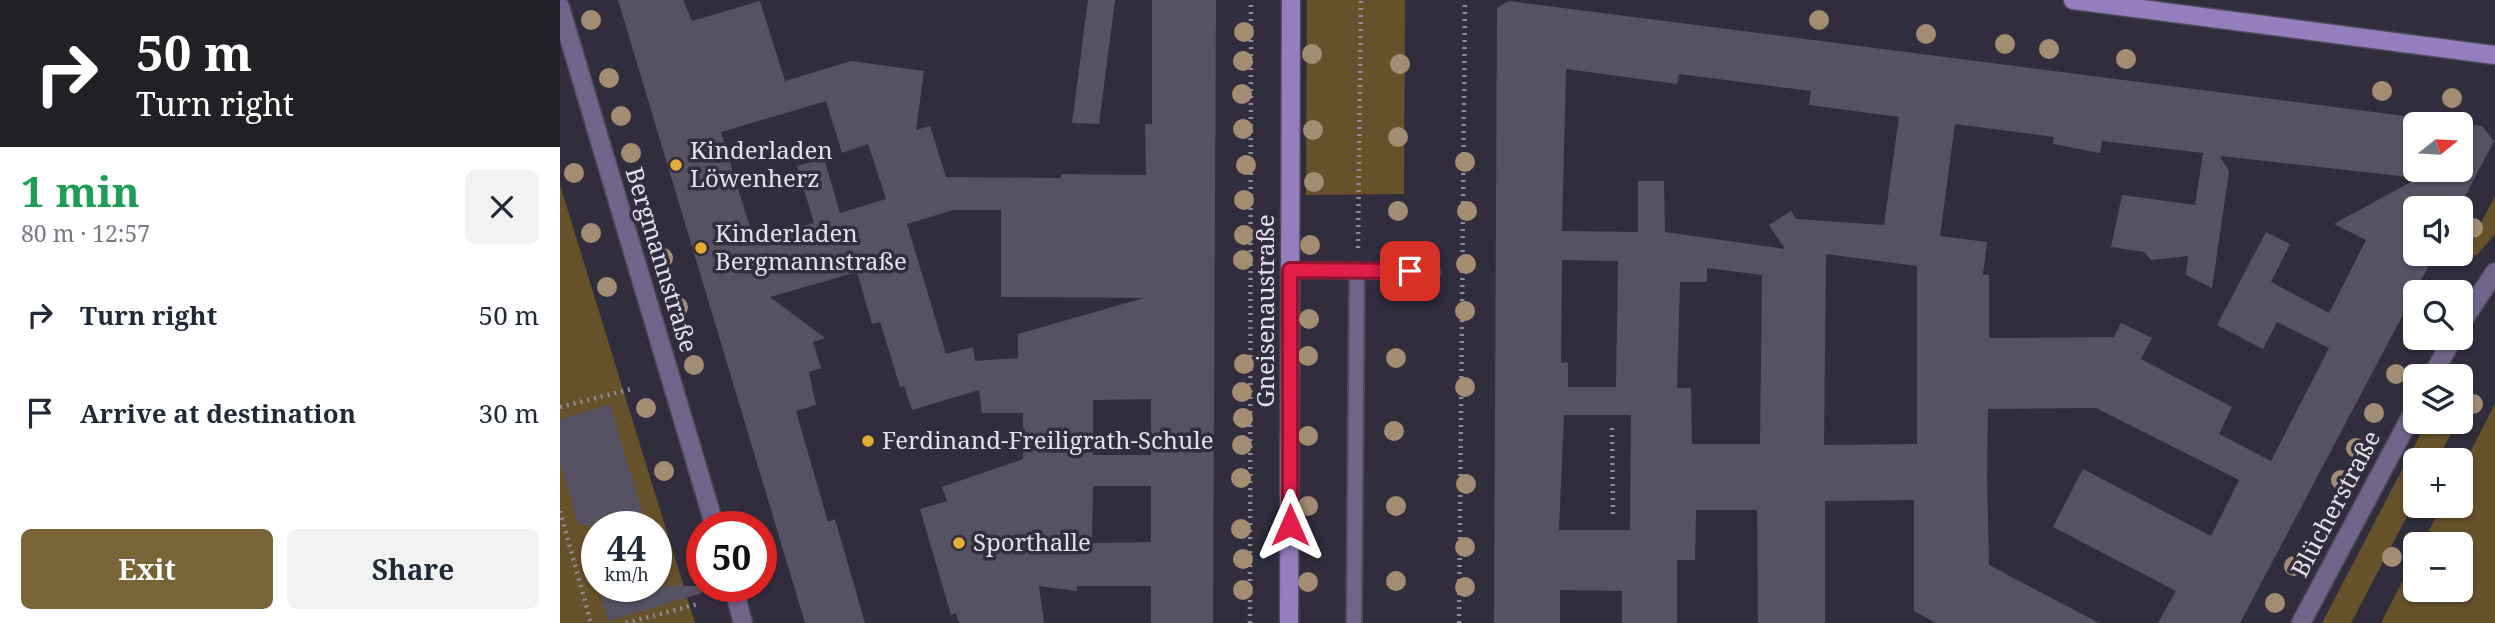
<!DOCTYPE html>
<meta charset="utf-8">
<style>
:root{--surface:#fff;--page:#f2f2f3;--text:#1f2937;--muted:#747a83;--accent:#786436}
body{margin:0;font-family:"Noto Serif",serif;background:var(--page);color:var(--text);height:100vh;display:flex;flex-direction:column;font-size:26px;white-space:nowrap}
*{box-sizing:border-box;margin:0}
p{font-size:23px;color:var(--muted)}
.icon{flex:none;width:38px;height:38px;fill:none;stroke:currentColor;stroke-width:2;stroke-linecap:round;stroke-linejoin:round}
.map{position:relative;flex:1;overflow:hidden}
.sheet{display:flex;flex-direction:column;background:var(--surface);width:560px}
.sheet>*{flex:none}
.banner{background:#202124;color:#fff;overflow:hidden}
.needle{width:46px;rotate:72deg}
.tools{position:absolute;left:1843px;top:112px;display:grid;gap:14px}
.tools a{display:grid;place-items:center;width:70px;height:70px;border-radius:10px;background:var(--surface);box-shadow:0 2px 5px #0004;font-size:35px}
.speed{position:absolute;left:21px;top:511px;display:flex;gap:14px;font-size:35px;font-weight:700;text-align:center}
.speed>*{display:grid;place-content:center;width:91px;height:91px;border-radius:50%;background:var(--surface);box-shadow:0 2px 5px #0004;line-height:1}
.speed small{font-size:18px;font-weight:400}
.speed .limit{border:10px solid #d22;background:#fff;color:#111}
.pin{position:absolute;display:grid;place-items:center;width:60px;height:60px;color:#fff;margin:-30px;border-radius:14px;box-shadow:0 4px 10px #0006}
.me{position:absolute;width:77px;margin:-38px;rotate:0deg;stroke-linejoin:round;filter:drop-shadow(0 0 5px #0008)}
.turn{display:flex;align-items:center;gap:24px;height:147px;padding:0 21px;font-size:32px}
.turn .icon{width:91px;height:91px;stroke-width:2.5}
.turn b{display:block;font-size:49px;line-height:60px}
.round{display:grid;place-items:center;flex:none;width:74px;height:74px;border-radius:10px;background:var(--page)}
.summary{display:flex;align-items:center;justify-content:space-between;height:119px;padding:0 21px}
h1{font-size:42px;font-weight:700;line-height:52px;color:#1e9e55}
.action{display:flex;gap:14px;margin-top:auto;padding:14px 21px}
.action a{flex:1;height:80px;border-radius:10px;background:var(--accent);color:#fff;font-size:28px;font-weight:700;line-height:80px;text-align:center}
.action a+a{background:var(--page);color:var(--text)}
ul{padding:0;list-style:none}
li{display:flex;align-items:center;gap:21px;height:98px;padding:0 21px}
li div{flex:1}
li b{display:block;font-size:26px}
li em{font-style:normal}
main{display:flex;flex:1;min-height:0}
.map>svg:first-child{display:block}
.green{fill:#66522a;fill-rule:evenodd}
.building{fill:#575263;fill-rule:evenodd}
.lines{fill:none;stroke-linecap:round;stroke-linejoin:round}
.lane-casing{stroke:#4e4a59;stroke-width:18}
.street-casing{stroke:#4e4a59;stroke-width:21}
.secondary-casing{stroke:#4e4a59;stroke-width:21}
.path{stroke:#8f8b98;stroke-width:4.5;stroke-dasharray:2 5;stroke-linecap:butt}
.lane{stroke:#70648b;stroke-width:14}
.street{stroke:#70648b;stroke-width:18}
.secondary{stroke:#947fbe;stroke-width:18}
.tree{fill:#a28d73}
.route-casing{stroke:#92132f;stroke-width:18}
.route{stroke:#e11d48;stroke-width:12}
.poi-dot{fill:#e4ad35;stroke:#322d3d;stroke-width:2.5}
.labels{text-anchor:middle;stroke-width:7;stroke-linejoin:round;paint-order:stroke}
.poi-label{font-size:24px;fill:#e3e0eb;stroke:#322d3d;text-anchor:start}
.street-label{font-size:24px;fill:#e3e0eb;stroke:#322d3d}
</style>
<main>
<section class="sheet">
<div class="banner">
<div class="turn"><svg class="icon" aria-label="right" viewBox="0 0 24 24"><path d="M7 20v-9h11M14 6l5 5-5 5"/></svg><div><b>50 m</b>Turn right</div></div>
</div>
<div class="summary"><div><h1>1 min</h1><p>80 m · 12:57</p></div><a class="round"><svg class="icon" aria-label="close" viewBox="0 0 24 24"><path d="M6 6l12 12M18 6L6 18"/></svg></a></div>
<ul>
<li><svg class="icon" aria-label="right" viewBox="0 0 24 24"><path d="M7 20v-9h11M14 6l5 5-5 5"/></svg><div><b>Turn right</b></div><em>50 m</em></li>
<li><svg class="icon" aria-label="arrive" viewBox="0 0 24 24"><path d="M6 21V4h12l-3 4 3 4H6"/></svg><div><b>Arrive at destination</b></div><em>30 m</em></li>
</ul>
<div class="action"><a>Exit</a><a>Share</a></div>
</section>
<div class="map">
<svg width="1935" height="623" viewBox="0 0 1935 623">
<rect width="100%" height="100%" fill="#322d3d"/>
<g class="green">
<path d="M747 0H845L844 194 746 195Z"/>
<path d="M0 185 135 623H0ZM37 527H96V586H37Z"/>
<path d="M1935 197V234L1916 256 1906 250Z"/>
<path d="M1935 404V623H1821L1855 557V590H1900V544H1862L1882 506H1900L1901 470Z"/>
<path d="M1867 422H1897L1877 460H1855V501L1791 623H1762Z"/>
</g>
<g class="building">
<path d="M58 0H123L132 21 200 1 225 81 291 61 364 71 356 130 370 126 386 177 501 178V174L586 175 585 124H592V0H656L653 623H591V586H517V591L479 586 484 623H399L396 613 391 615 360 509 387 501 382 487 463 459V413H422L419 390 352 410 344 386 340 387 320 322 312 324 297 272 210 297 265 338 253 342 261 368 249 372 256 405 236 411 268 522 275 519 305 623H245ZM266 101 282 153 308 144 326 199 280 213 264 158 237 166 254 223 194 241 161 132ZM393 210H441V297L584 298 458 334V358L415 361 413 347 386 354 347 224ZM591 399V455H533V400ZM533 486H591V542L532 543Z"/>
<path d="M528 0H555L539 124 512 123Z"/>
<path d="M949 1 1922 126 1934 141 1899 208H1855V254H1875L1680 623H1598L1616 591 1493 527 1523 469 1651 536 1679 480 1536 408 1428 409 1427 473 1429 565 1539 623H1376L1354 611V500L1265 501V623H1198L1197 510H1136L1135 560H1117V623H1062V591L1000 590V623H934L937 8ZM1006 69 1117 84 1119 74 1251 91 1249 105 1339 117 1324 225 1236 219 1231 211 1209 225 1225 249 1105 232 1104 181H1078V232L1002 231ZM1395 124 1494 137 1493 144 1540 153 1542 141 1643 153 1635 205 1562 195 1551 247 1584 252 1591 260 1628 256 1626 275 1652 288 1669 171 1660 156 1858 178 1774 224 1806 240 1769 313 1711 282 1730 244 1706 232 1657 325 1703 349 1717 322 1769 348 1711 461 1659 434 1672 407 1581 359 1592 338 1561 323 1554 337 1429 338V275L1423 274 1427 242 1380 236ZM1855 124H1900V170H1855ZM1266 254 1357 266V444L1264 445ZM1002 260 1058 261 1056 387H1008V362L1001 363ZM1147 268 1202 275 1200 444H1132L1131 388H1117L1120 282H1147ZM1004 415H1071L1070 530H999Z"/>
<path d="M50 404 69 468 87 527 19 525 0 461V420Z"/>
<path d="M38 586H141L142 593 48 621Z"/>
</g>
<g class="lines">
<defs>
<g id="lane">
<path d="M730 270 873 272"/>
<path d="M794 623 797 270"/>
</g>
<g id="street">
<path d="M0 7 155 527"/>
<path d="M1900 325 1935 272"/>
<path d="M1872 376 1893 338"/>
<path d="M173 586 183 623"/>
<path d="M1741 623 1855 409"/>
</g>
<g id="secondary">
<path d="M1513 0 1935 55"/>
<path d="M729 623 731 0"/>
</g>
</defs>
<use href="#lane" class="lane-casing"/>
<use href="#street" class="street-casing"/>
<use href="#secondary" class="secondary-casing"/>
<g class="path">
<path d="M798 248 801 0"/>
<path d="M0 407 72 389"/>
<path d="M1052 428 1053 516"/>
<path d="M0 511 31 623"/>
<path d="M66 623 138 604"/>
<path d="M690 623 691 0"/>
<path d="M899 623 905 0"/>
</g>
<use href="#lane" class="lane"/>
<use href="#street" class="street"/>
<use href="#secondary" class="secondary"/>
</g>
<g class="tree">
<circle cx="31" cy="20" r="10"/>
<circle cx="1259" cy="20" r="10"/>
<circle cx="684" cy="32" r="10"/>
<circle cx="1366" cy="34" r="10"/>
<circle cx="1445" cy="44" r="10"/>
<circle cx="1489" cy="49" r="10"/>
<circle cx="752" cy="54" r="10"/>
<circle cx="1566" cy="59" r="10"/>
<circle cx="683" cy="61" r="10"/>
<circle cx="840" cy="64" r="10"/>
<circle cx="49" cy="78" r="10"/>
<circle cx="1822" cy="91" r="10"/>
<circle cx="682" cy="94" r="10"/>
<circle cx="1892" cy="98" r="10"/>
<circle cx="61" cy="116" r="10"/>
<circle cx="683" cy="129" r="10"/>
<circle cx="753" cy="130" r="10"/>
<circle cx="838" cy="137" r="10"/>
<circle cx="71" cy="153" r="10"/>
<circle cx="905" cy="162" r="10"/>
<circle cx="686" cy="165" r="10"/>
<circle cx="14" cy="173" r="10"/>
<circle cx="754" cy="182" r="10"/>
<circle cx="684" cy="200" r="10"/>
<circle cx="838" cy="211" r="10"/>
<circle cx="907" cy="211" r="10"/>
<circle cx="1913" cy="228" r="10"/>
<circle cx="31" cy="233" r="10"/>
<circle cx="684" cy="235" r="10"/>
<circle cx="750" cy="245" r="10"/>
<circle cx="103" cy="258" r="10"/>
<circle cx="683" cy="260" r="10"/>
<circle cx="906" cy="264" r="10"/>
<circle cx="47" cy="287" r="10"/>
<circle cx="838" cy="287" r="10"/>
<circle cx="118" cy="307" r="10"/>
<circle cx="905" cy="311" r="10"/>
<circle cx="749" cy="319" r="10"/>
<circle cx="748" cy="356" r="10"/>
<circle cx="836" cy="358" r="10"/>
<circle cx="684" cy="364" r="10"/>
<circle cx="134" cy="365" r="10"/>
<circle cx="1836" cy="374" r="10"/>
<circle cx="905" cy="387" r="10"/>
<circle cx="682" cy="392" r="10"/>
<circle cx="1913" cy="404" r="10"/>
<circle cx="86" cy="408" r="10"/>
<circle cx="1814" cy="413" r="10"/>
<circle cx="683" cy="418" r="10"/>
<circle cx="834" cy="431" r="10"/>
<circle cx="748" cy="436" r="10"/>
<circle cx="682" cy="445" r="10"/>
<circle cx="1796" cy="448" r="10"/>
<circle cx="104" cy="471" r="10"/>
<circle cx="681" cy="478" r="10"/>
<circle cx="1781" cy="480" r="10"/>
<circle cx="906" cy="484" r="10"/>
<circle cx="748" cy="506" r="10"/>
<circle cx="836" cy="506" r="10"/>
<circle cx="681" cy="529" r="10"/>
<circle cx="905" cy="547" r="10"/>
<circle cx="1832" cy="557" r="10"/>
<circle cx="683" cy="559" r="10"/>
<circle cx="1734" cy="566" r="10"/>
<circle cx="836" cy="581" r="10"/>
<circle cx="748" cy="582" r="10"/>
<circle cx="905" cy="587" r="10"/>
<circle cx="683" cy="590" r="10"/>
<circle cx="1715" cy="603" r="10"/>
</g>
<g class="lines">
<defs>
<path id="route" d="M730 525V270L850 271"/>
</defs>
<use href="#route" class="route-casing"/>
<use href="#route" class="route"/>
</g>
<g class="poi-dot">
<circle cx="116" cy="165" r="7"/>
<circle cx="141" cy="248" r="7"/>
<circle cx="308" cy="441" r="7"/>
<circle cx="399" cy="543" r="7"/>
</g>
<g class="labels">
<g class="poi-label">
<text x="130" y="159">Kinderladen<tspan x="130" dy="28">Löwenherz</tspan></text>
<text x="155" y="242">Kinderladen<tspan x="155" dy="28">Bergmannstraße</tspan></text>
<text x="322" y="449">Ferdinand-Freiligrath-Schule</text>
<text x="413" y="551">Sporthalle</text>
</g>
<g class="street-label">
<text transform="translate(101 260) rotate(73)" y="8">Bergmannstraße</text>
<text transform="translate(706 311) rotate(-90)" y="8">Gneisenaustraße</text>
<text transform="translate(1776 504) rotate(-62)" y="8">Blücherstraße</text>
</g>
</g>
</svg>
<div class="tools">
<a><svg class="needle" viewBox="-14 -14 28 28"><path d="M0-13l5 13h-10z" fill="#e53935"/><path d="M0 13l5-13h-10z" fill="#747a83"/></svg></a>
<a><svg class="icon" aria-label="sound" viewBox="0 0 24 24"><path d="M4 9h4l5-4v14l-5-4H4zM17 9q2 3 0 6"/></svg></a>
<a><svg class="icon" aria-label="search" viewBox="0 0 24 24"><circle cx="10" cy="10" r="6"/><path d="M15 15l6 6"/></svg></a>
<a><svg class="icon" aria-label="layers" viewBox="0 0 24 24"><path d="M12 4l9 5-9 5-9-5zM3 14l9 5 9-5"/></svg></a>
<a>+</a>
<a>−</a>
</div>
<div class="speed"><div>44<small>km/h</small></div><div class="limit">50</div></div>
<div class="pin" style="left:850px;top:271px;background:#d93025"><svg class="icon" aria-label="arrive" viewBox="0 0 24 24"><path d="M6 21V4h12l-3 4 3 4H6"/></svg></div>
<svg class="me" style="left:730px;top:525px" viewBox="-20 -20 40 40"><path d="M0-17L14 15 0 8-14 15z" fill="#e11d48" stroke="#fff" stroke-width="4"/></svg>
</div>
</main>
